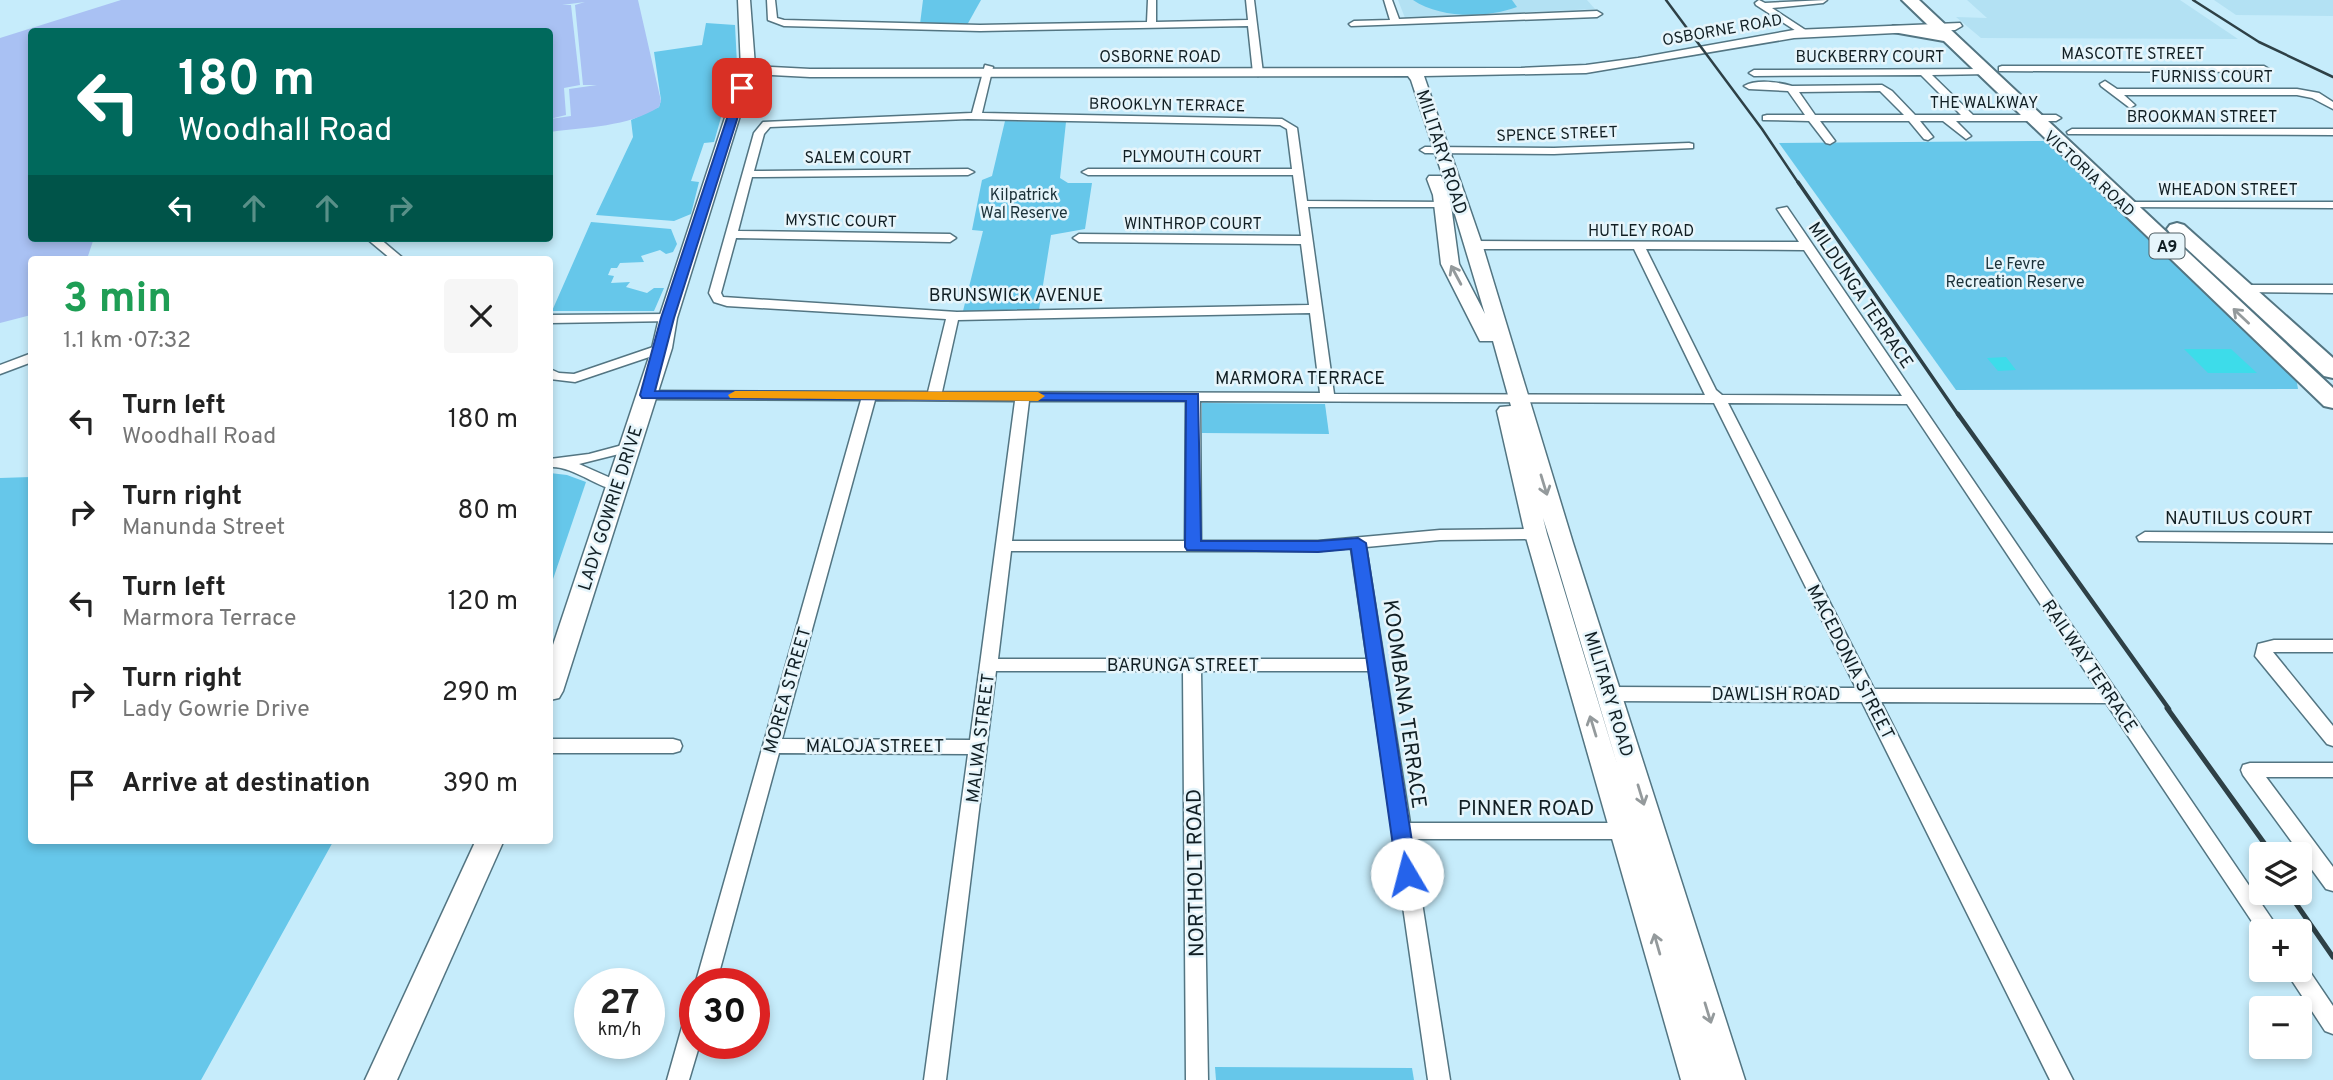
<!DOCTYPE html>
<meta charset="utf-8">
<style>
:root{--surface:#fff;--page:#f6f6f6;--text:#222;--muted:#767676}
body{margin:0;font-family:Overpass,sans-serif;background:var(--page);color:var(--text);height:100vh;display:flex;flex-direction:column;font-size:26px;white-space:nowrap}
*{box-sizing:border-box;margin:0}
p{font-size:23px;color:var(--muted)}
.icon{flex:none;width:38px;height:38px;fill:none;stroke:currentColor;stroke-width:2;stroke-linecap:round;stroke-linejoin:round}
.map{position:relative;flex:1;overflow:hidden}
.drawer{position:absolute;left:28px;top:256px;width:525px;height:588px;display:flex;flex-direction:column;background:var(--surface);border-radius:7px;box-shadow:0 4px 10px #0003}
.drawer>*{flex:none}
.hud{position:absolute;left:28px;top:28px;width:525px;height:214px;border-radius:7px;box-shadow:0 4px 10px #0003;background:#00695c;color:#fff;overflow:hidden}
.controls{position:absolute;left:2249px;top:842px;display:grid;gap:14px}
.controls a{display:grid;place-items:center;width:63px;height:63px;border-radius:7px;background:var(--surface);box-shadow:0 4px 10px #0003;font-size:35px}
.speed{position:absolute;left:574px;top:968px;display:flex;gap:14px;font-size:35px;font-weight:700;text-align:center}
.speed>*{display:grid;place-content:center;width:91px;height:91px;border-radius:50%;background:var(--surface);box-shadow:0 4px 10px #0003;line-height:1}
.speed small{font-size:18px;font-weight:400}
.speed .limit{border:10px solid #d22;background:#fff;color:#111}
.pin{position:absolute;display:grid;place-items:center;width:60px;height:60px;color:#fff;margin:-30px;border-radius:14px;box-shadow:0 4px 10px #0006}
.me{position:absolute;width:77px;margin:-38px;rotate:352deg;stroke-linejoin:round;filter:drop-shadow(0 0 5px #0008)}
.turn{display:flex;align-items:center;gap:24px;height:147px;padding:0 35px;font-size:32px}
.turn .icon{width:91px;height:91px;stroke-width:2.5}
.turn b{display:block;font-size:49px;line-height:60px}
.lanes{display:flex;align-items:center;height:66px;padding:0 35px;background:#0003;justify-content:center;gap:35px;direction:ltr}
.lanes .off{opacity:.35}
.round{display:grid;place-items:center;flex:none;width:74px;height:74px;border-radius:7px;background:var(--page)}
.head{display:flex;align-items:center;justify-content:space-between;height:119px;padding:0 35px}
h1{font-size:42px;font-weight:700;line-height:52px;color:#1e9e55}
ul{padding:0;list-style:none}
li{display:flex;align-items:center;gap:21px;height:91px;padding:0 35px}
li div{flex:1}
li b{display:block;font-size:26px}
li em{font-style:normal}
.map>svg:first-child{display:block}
.built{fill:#b3e1f3}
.green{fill:#66c7ea}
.water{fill:#a9c1f3}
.pier{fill:#c6ecfb}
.building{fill:#3ddcea}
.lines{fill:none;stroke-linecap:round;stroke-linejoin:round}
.street-casing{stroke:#537582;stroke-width:3}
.secondary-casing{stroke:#537582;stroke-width:3}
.highway-casing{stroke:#537582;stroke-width:4}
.street{fill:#fff;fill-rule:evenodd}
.secondary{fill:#fff;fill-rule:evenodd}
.highway{fill:#fff;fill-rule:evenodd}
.rail-far3{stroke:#2e4046;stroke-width:2.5}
.rail-far2{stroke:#2e4046;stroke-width:3.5}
.rail-far1{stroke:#2e4046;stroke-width:4.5}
.rail{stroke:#2e4046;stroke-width:5}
.oneway{stroke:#949a9c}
.route{fill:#2563eb;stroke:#184099;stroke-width:2}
.slow{fill:#f59e0b}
.labels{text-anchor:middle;stroke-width:5;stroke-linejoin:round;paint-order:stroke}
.far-street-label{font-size:16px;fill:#111f24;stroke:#e6f5fb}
.far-park-label{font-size:16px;fill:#1b3139;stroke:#e6f5fb}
.shield{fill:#e6f5fb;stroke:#515f64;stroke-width:2}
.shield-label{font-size:16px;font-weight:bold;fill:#111f24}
.street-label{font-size:18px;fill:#111f24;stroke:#e6f5fb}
.near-street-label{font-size:21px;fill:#111f24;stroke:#e6f5fb}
</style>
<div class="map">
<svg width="2333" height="1080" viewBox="0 0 2333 1080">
<rect width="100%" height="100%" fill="#c6ecfb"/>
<g class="built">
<path d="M1398 0H1587L1595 9 1405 18Z"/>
<path d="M1967 0H2180L2238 39 1981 38 1956 17 1987 18Z"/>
<path d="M2214 0H2333V16L2236 15Z"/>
</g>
<g class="green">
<path d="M923 0H981L967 25 920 24Z"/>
<path d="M1413 0H1512L1517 7C1487 18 1441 19 1413 0Z"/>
<path d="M706 23 735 25 737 64 735 70 720 71 713 92 728 93 714 142 704 143 691 181 699 182 691 214 674 221 596 215 633 137 631 120 659 107 661 100 654 52 702 45Z"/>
<path d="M1005 121 1066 122 1060 178 1068 183H1092L1085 229 1051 235 1039 310 963 311 983 231 972 230 982 180 992 176Z"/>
<path d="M2048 141 2296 377 2298 389 1956 390 1779 143Z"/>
<path d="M591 222 671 229 677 244 673 252 666 254 660 250 641 256 644 262 620 263 617 268H611L608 275 614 276 611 283 630 282 626 287 647 293 654 288H664L654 311H552Z"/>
<path d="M1202 403 1325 404 1329 434 1202 433Z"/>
<path d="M550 473 567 475 586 482 550 588Z"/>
<path d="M31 477 32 840H334L201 1080H0V478Z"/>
<path d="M1215 1067 1412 1068 1414 1080H1216Z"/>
</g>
<path class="water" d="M121 0H638L661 101 659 107C628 127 586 127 550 132V32H32V238H94L87 259H32L31 315 0 323V38Z"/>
<path class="pier" d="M585 2 575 5 583 85H597L569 89 571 116 550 119 566 115 564 88 580 85 571 5H562Z"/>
<g class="building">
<path d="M2184 349H2231L2257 373H2208Z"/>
<path d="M2006 357 2016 370 1998 371 1987 358Z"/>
</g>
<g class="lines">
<defs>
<g id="street">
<path d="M767 0H775L777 18 784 20 980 25 1147 22 1148 0H1156V22L1248 20 1246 0H1254L1263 73 1258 76 1253 73 1248 26 980 31 784 26 768 20Z"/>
<path d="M1384 0H1392L1399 19 1597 11 1602 14 1597 17 1351 26 1349 24 1354 21 1390 20Z"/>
<path d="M1759 0 1765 3 1827 0 1823 3 1772 8 1807 31 1809 33 1804 36 1756 5 1755 3Z"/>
<path d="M985 65 993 67 982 113 1282 119 1297 128 1307 201 1446 202V206L1442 207H1308L1334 394 1705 395 1634 249H1473L1467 245 1473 241 1799 242 1777 209 1787 207 2280 931H2261V935L2106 703 1881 702 2073 1080H2050L1862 702 1609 701 1603 699 1600 694 1603 689 1609 687 1856 688 1714 403 1200 401 1201 541H1318L1440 530 1536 529 1544 534 1536 539 1440 540 1366 547 1410 823H1632L1639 825 1642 831 1639 837 1632 839H1412L1450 1080H1428L1369 671H1201L1208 1080H1186L1183 671H996L946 1080H924L968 754 779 753 716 984 695 985 861 400 647 399 640 395 647 391 928 392 946 319 727 306 714 302 709 293 754 133 763 122 972 113ZM968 119 1280 125 1287 129 1292 169H1088L1082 172 1088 175H1293L1301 236 1079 234 1073 238 1079 242 1301 244 1309 305 957 312 723 297 721 293 736 238 950 242 956 238 950 234 738 231 752 177 968 175 974 172 968 169 754 171 764 134 770 127ZM1646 249 1804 250 1902 396 1722 395 1716 390ZM1310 313 1320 393 942 392 958 320ZM875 400 1015 401 970 740 782 739ZM1029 401H1186L1185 541H1012ZM1728 403 1907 404 2097 689H1874ZM1351 548 1367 659H998L1011 551H1318Z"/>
<path d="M2002 66H2264L2269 69 2264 72 1999 71V67Z"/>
<path d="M1986 69 1989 70V74L1932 75 1973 115H2056L2061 118 2056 121H1956L1971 136 1966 139 1943 121H1920L1933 137 1928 140 1924 139 1909 121H1820L1835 141 1830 144 1826 143 1809 121 1763 120V116L1767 115H1805L1788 91 1749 89 1744 86C1756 79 1779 82 1792 86L1882 85 1892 91 1915 115H1961L1921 75 1754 76 1749 73 1754 70ZM1880 91 1904 115H1815L1799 92Z"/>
<path d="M2105 81 2117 89H2297L2319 93 2333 102V109L2312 98 2297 95H2124L2135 105 2130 108 2101 86 2100 84Z"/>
<path d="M2072 129H2333V135L2068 134 2067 132Z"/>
<path d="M1689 143 1693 144V148L1554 154 1425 153 1420 150 1425 147 1554 148Z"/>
<path d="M2124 202H2333V208L2120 207V203Z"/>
<path d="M366 238H379L404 259H391Z"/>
<path d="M2243 285H2333V293L2239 292V286Z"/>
<path d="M668 314 674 318 673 321 550 323V315Z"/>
<path d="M662 344 669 348 667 351 575 382 550 379V369L559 373 574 374Z"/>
<path d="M32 353V362L0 374V365Z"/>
<path d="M630 443 637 447 635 450 579 464 622 483 625 486 622 489C605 494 574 465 550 467V459L589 454Z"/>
<path d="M2145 532 2333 533V543L2139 541 2137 537Z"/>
<path d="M2274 640H2333V652H2273L2333 726V746L2327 744 2255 656 2258 644Z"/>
<path d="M550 739H673L680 741 682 746 680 751 673 753H550Z"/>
<path d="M2250 763H2333V777H2266L2333 867V891L2326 889 2243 775 2241 770 2243 765Z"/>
<path d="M2300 962 2304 963 2333 1006V1034L2325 1031 2285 970H2300Z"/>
<path d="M695 1010V1043H700L689 1080H667L684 1020 687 1013Z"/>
</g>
<g id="secondary">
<path d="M738 0H750L755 66 810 69 1521 68 1586 65 1638 58 1794 30 1960 23 1962 26 1955 30 1794 38 1586 73 1424 76 1483 247 1573 543 1745 1080H1681L1525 534 1497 411 1500 407 1511 406 1493 341H1480L1478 337 1441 264 1433 195 1427 179 1429 176H1441L1446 186 1411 80 1408 76 810 77 753 74 677 318 672 348 563 691 559 698 550 700V654L652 348 659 318 741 69ZM1450 198 1485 314 1459 264ZM1543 518 1551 543 1618 767 1547 534Z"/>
<path d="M476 840H504L397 1080H365Z"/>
</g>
<g id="highway">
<path d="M1902 0H1919L2333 388V408L2324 406 1944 41 1893 32 1891 29 1893 26H1929Z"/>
<path d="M2177 223 2184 225 2333 358V378L2324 376 2170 233 2167 229 2170 225Z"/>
</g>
</defs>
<use href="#street" class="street-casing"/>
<use href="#secondary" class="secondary-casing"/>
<use href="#highway" class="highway-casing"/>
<use href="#street" class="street"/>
<use href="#secondary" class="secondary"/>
<use href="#highway" class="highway"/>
<g class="rail-far3">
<path d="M1666 0 1762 129 1799 184"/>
<path d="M2193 0 2259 42 2333 77"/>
</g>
<path class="rail-far2" d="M1798 182 1959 416"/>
<path class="rail-far1" d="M1958 414 2169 709"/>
<g class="rail">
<path d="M2167 708 2272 854"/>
<path d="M2288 892 2333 957"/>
</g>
</g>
<defs><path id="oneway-shaft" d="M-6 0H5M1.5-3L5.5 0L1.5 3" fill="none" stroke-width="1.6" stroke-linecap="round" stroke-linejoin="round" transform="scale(1.75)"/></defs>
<g class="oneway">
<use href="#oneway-shaft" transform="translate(1456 275) rotate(-118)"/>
<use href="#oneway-shaft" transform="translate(2241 316) rotate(-137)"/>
<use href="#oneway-shaft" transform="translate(1544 485) rotate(73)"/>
<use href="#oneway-shaft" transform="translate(1593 726) rotate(-107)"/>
<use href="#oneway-shaft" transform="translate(1641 795) rotate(73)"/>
<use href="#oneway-shaft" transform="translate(1657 944) rotate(-106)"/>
<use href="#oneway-shaft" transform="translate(1708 1013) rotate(73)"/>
</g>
<path class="route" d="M742 85 747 88 674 318 655 391 1198 394 1201 541H1318L1358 538 1366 543 1417 874 1414 880 1407 883 1400 880 1397 874 1351 549 1318 552 1187 550 1185 547 1186 401 642 398 640 395 661 318 737 88Z"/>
<path class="slow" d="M735 391 1038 392 1045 396 1038 401 730 398 728 395Z"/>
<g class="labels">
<g class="far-street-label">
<text transform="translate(1722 29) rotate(-10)" y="6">OSBORNE ROAD</text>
<text x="2133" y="59">MASCOTTE STREET</text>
<text x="1160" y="62">OSBORNE ROAD</text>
<text x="1870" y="62">BUCKBERRY COURT</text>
<text x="2212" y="82">FURNISS COURT</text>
<text x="1984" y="108">THE WALKWAY</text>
<text transform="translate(1167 104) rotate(1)" y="6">BROOKLYN TERRACE</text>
<text x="2202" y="122">BROOKMAN STREET</text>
<text transform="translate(1557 133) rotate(-2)" y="6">SPENCE STREET</text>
<text x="1192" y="162">PLYMOUTH COURT</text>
<text x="858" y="163">SALEM COURT</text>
<text transform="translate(2090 173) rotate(43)" y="6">VICTORIA ROAD</text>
<text x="2228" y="195">WHEADON STREET</text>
<text transform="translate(841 220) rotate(1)" y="6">MYSTIC COURT</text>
<text x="1193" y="229">WINTHROP COURT</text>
<text x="1641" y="236">HUTLEY ROAD</text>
</g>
<g class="far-park-label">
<text x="1024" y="200">Kilpatrick<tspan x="1024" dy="18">Wal Reserve</tspan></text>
<text x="2015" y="269">Le Fevre<tspan x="2015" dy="18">Recreation Reserve</tspan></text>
</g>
<rect class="shield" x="2149.5" y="233.5" width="35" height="25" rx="5"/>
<g class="shield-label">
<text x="2167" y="252">A9</text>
</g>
<g class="street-label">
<text transform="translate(1442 152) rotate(72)" y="6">MILITARY ROAD</text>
<text x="1016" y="301">BRUNSWICK AVENUE</text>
<text transform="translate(1861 295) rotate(56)" y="6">MILDUNGA TERRACE</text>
<text x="1300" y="384">MARMORA TERRACE</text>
<text transform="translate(610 508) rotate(-72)" y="6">LADY GOWRIE DRIVE</text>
<text x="2239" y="524">NAUTILUS COURT</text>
<text transform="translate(1851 662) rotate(63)" y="6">MACEDONIA STREET</text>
<text x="1183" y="671">BARUNGA STREET</text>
<text transform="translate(2090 666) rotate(56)" y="6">RAILWAY TERRACE</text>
<text transform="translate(787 690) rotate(-74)" y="6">MOREA STREET</text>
<text transform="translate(1609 694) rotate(73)" y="6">MILITARY ROAD</text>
<text x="1776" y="700">DAWLISH ROAD</text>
<text transform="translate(980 738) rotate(-83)" y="6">MALWA STREET</text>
<text x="875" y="752">MALOJA STREET</text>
</g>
<g class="near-street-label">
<text transform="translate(1405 704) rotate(82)" y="7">KOOMBANA TERRACE</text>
<text x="1526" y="815">PINNER ROAD</text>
<text transform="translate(1195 873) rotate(-91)" y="7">NORTHOLT ROAD</text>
</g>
</g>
</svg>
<div class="controls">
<a><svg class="icon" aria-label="layers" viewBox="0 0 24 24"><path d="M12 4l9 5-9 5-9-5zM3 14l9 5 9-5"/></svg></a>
<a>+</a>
<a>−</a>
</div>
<div class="speed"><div>27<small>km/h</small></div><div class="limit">30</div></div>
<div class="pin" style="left:742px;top:88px;background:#d93025"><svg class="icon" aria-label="arrive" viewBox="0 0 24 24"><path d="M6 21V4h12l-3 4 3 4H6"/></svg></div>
<svg class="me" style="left:1407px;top:874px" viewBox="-20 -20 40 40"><circle r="19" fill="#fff"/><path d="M0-13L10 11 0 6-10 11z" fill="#2563eb"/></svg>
<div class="hud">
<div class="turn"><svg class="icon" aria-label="left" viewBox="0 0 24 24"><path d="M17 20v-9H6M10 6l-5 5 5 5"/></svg><div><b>180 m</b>Woodhall Road</div></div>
<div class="lanes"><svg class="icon" aria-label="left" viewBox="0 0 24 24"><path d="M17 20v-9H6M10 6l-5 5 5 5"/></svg><svg class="icon off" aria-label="ahead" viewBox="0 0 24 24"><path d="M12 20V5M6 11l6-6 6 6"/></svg><svg class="icon off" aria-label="ahead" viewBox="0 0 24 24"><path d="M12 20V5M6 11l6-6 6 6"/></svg><svg class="icon off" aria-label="right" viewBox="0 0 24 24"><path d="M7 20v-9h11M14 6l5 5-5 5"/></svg></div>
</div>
<section class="drawer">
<div class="head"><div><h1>3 min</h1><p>1.1 km · 07:32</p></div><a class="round"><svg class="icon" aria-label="close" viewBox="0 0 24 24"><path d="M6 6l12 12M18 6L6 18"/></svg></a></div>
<ul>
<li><svg class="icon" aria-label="left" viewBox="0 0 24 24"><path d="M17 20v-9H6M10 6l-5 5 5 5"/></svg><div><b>Turn left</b><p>Woodhall Road</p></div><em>180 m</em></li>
<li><svg class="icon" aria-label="right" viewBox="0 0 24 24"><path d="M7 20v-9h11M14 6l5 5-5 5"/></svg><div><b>Turn right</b><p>Manunda Street</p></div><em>80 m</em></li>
<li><svg class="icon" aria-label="left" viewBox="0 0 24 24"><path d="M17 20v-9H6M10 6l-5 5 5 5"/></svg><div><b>Turn left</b><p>Marmora Terrace</p></div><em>120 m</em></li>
<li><svg class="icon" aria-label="right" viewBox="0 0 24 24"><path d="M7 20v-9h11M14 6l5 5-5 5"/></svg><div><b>Turn right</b><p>Lady Gowrie Drive</p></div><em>290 m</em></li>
<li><svg class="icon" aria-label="arrive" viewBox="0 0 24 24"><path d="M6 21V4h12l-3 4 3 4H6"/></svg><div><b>Arrive at destination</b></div><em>390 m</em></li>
</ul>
</section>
</div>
